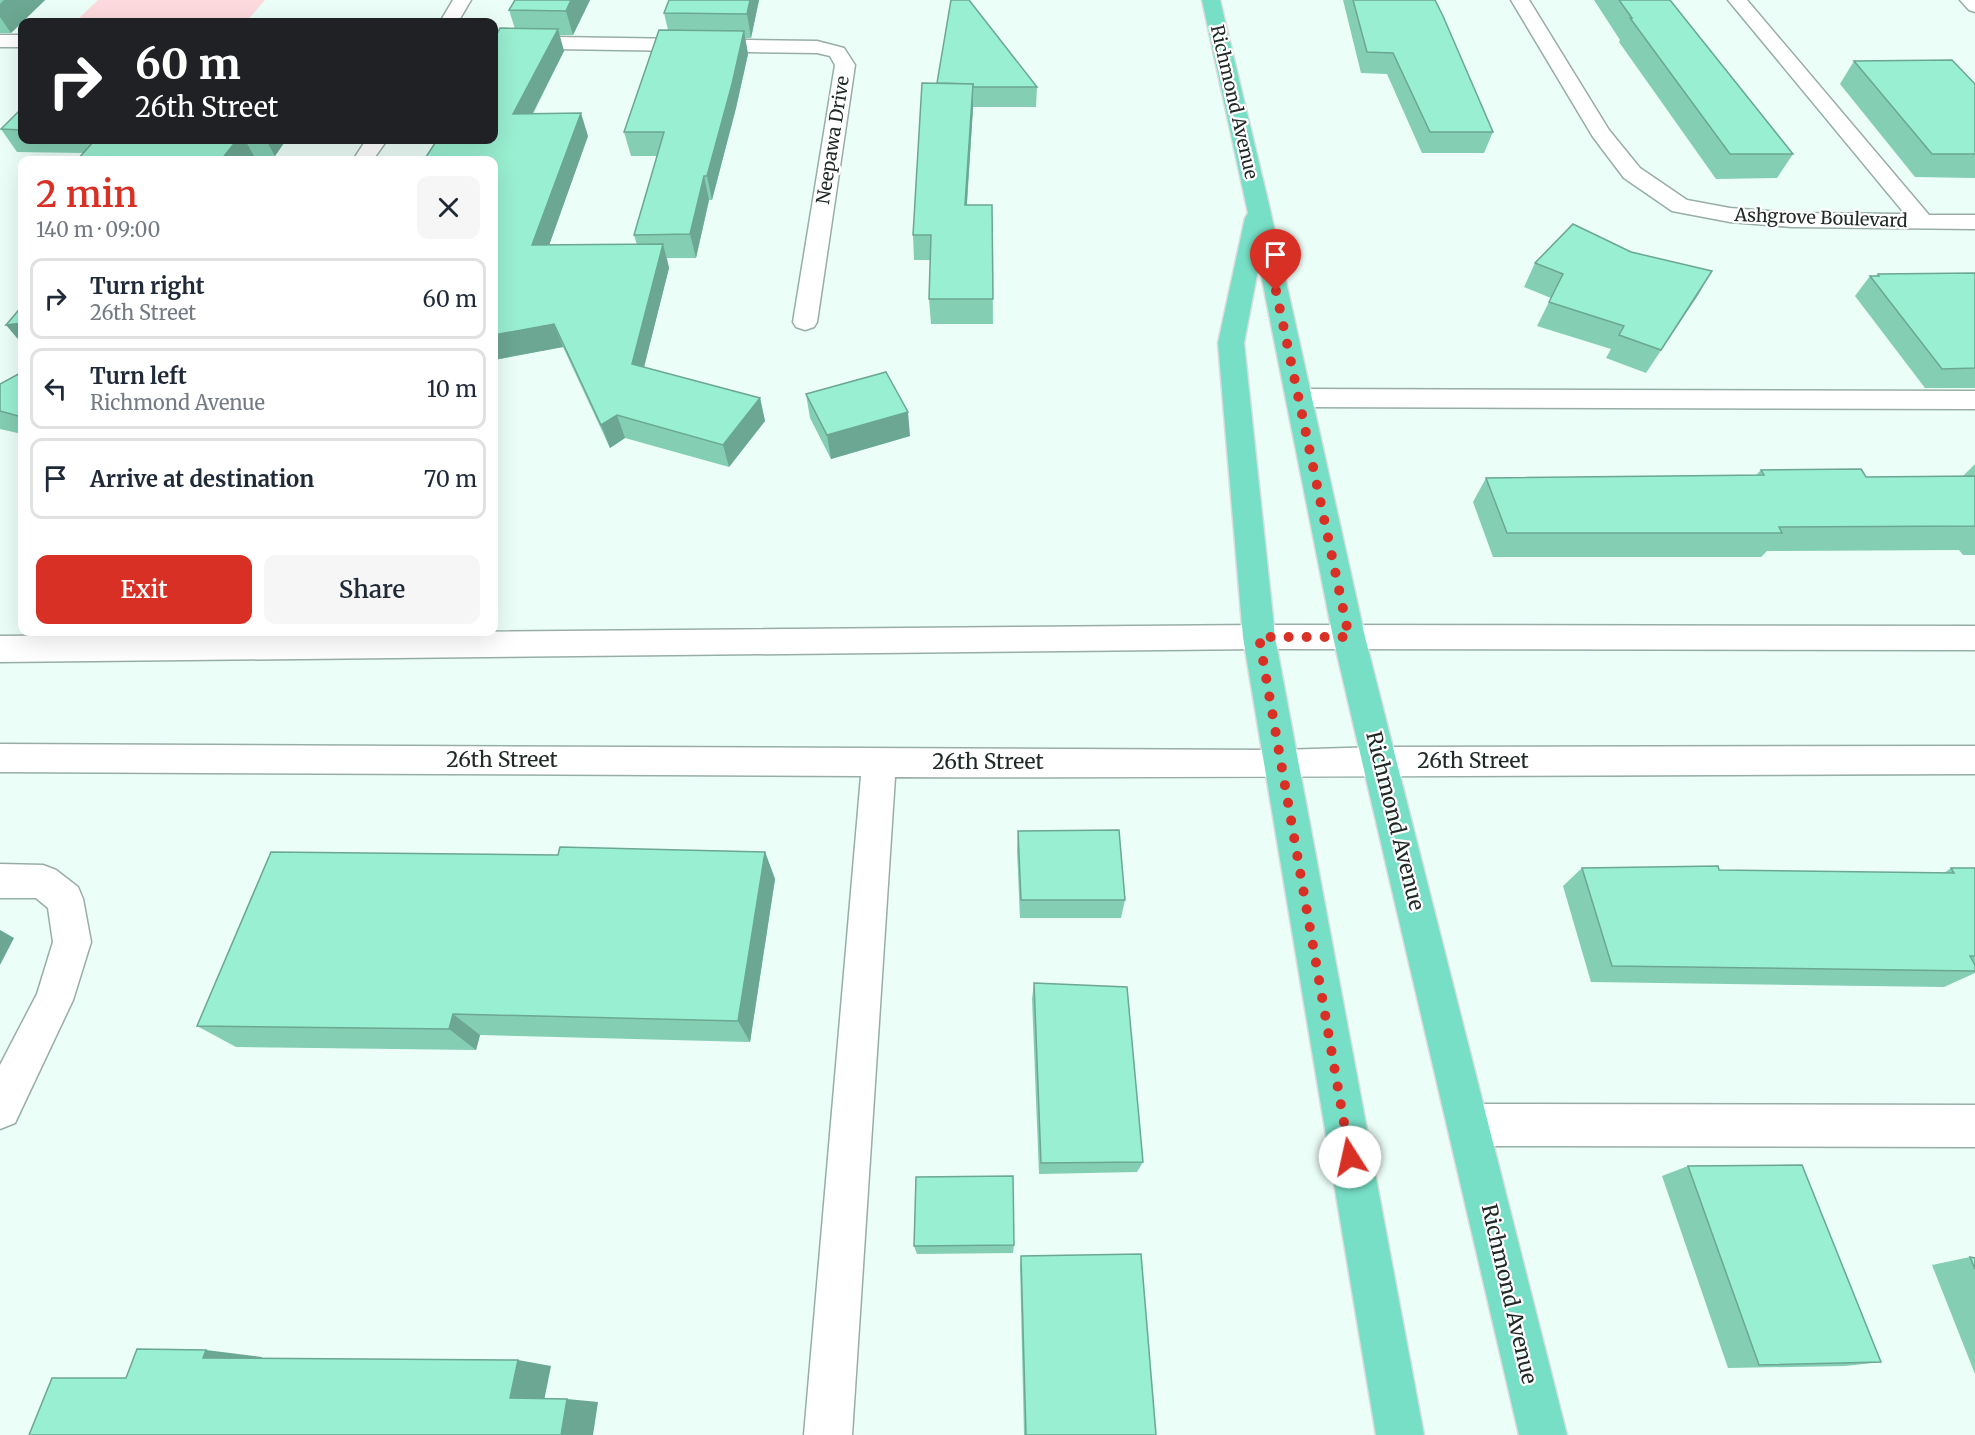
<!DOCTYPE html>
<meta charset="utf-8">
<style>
:root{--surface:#fff;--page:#f6f6f7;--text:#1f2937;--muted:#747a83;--line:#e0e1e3;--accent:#d93025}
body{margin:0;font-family:Merriweather,serif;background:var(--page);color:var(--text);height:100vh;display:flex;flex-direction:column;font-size:22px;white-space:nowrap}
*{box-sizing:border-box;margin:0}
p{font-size:20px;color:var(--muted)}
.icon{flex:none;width:33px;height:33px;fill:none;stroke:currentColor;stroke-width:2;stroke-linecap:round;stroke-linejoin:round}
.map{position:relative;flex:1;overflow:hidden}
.drawer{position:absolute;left:18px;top:156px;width:480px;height:480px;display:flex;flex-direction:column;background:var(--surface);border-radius:12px;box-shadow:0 6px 24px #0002}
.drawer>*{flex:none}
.hud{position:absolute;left:18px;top:18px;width:480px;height:126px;border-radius:12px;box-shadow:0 6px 24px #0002;background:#202124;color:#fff;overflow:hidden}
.pin{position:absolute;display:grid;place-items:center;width:51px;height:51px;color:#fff;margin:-62px -26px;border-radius:50% 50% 50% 0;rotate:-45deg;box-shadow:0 0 6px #0007}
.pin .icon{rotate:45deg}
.me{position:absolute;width:66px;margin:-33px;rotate:350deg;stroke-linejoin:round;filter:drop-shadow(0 0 4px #0008)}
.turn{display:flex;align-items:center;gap:21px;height:126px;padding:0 18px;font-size:27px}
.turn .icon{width:78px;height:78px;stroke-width:2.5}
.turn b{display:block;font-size:42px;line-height:51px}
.round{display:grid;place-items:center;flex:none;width:63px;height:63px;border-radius:12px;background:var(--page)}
.headline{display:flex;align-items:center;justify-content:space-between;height:102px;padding:0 18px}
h1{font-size:36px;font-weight:600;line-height:45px;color:var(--accent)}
.primary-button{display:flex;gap:12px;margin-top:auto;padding:12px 18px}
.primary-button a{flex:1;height:69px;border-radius:12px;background:var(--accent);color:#fff;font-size:24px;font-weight:600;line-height:69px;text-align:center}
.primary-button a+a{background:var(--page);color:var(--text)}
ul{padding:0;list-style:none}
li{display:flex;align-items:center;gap:18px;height:81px;margin:0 12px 9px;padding:0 6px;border:3px solid var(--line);border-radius:12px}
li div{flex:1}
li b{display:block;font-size:22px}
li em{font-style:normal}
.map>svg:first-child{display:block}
.green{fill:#fcdadd}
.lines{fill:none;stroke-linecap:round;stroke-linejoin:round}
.minor-casing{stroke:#98aea5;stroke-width:3}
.major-casing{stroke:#dbdddc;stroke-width:3}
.minor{fill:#fff;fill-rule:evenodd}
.major{fill:#77dfc6;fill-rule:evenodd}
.wall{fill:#84ceb4}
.shaded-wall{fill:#6ba792}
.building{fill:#99efd1;stroke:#6ba792;stroke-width:1.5}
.route{stroke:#d93025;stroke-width:10;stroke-dasharray:0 18}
.labels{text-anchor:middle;stroke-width:4.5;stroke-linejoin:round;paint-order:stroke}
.far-street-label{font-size:18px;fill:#202925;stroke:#fff}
.street-label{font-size:21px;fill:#202925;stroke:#fff}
</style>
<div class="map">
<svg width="1975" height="1435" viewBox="0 0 1975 1435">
<rect width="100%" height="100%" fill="#ebfef7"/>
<path class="green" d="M98 0H265L246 22H75Z"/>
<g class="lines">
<defs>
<g id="minor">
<path d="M453 0H471L458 22H440Z"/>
<path d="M1511 0H1529L1609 130 1640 168 1687 200 1730 208 1792 213 1905 214 1728 0H1747L1929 215H1975V229L1792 227 1730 222 1672 211 1624 178 1593 137Z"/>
<path d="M1960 0H1975V12L1969 10Z"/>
<rect x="0" y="35" width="22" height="12"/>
<path d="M494 36 817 41 844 48 855 65 817 322 814 327 805 330 796 327 793 322 835 65 830 56 817 53 494 48Z"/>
<path d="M366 140H387L373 160H353Z"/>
<path d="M1299 389 1975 391V409L1299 407 1290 404 1286 398 1290 392Z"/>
<path d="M1259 625 1975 626V650L1259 649 0 662V636Z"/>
<path d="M0 744 1279 750 1380 747 1975 746V774C1615 775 1255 778 895 777L852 1435H804L861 776 0 772Z"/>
<path d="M0 864 43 865 56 870 78 887 83 899 91 942 73 1000 15 1123 0 1129V1065L37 994 53 942 48 908 36 898H0Z"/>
<path d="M1469 1104 1975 1105V1147L1469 1146 1454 1140 1448 1125 1454 1110Z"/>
</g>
<path id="major" d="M1202 0H1220L1269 205 1365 637 1567 1435H1519L1333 637 1259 264 1244 343 1275 637 1424 1435H1376L1243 637 1218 343 1245 218 1248 213Z"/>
</defs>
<use href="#minor" class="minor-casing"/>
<use href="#major" class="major-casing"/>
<use href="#minor" class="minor"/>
<use href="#major" class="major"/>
</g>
<g class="wall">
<path d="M0 0H45L11 33H0Z"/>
<path d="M590 0 573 35H559L564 51 533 114 588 136 549 245H637L634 235 657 156H631L624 132 668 30 664 13 669 0H759L751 38H745L748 54 736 108 712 200H709L696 258H667L669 268 644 367 760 398 765 421 729 467 625 438 610 448 563 347 494 360 515 29 509 10Z"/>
<path d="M1343 0H1435L1493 132 1484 153H1422L1387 74 1361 73Z"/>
<path d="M1594 0H1670L1793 154 1777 178 1716 179 1619 42 1620 40Z"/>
<path d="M1854 61 1975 84V178L1915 177 1840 84Z"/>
<path d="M922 83 1037 87 1036 107H973L967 205H992L993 324H931L929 299 930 260H914L913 235Z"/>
<path d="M22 108V140H286L275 156H254L251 160H77L83 153 17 152 1 129Z"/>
<path d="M1631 252 1712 271 1646 373 1606 358 1611 349 1537 326 1551 298 1524 287 1535 263Z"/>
<path d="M1975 273V388H1925L1855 296 1870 276H1876L1878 274Z"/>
<path d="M22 372V434L0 429V384Z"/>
<path d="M806 394 910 436 831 459 810 418Z"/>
<path d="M1975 464V555H1963L1959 550 1767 551 1761 557H1493L1473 502 1486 478 1756 475 1761 470 1866 477 1963 476Z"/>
<path d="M1018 831 1125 900 1121 918H1020L1017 850Z"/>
<path d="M765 852 775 879 750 1042 480 1035 476 1050 236 1047 197 1026 558 855Z"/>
<path d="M1582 868 1944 873 1951 868H1975V973L1944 987 1591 982 1563 886Z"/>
<path d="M1034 983 1143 1162 1137 1172 1039 1174 1032 999Z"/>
<path d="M1688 1166 1881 1362 1845 1366 1728 1368 1662 1176Z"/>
<path d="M1014 1245 1013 1253 917 1254 914 1246Z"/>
<path d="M1021 1256 1156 1435H1024L1020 1266Z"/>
<path d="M1970 1257 1975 1258V1374L1932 1265Z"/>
</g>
<g class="shaded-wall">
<path d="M4 0H45L11 33 0 17V4Z"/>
<path d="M571 0H590L573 35 566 11Z"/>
<path d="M750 0H759L751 38 747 14Z"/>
<path d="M558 29 564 51 521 136 513 114Z"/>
<path d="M744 31 748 54 736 108 712 200 707 176Z"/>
<path d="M973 84V108L965 230V205Z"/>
<path d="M581 113 588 136 541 268 532 245Z"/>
<path d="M237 140H245L254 156 251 160H221Z"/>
<path d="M266 140H286L275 156Z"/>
<path d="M704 176 709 200 696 258 690 234Z"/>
<path d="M663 244 669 268 639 387 632 364Z"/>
<path d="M1712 271 1698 295 1646 373 1661 350Z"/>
<path d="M22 323V344L6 325Z"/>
<path d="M554 324 563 347 494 360V335Z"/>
<path d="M760 398 765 421 729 467 723 445Z"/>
<path d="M908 412 910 436 831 459 827 435Z"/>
<path d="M617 415 625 438 610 448 601 425Z"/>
<path d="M765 852 775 879 750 1042 738 1021Z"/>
<path d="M0 930 14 938 0 965Z"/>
<path d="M453 1014 480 1035 476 1050 449 1029Z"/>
<path d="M206 1350 262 1357 260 1365 203 1358Z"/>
<path d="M518 1360 551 1366 544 1401 510 1398Z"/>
<path d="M567 1399 598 1402 593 1435H561Z"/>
</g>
<g class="building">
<path d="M515 0H571L566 11 509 10Z"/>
<path d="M669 0H750L747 14 664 13Z"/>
<path d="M951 0H969L1037 87H973V84L937 83Z"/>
<path d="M1353 0H1435L1443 16 1493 132H1430L1393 53 1367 52Z"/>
<path d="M1619 0H1670L1793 154H1730L1630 18H1632Z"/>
<path d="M500 28 558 29 513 114 581 113 532 245 663 244 632 364 760 398 723 445 617 415 601 425 554 324 494 335V160H424L437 140H494V40Z"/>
<path d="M659 30 744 31 732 84 707 176H704L690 234 634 235 664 132H624Z"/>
<path d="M1952 60 1975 84V154H1932L1854 61Z"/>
<path d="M922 83 973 84 965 205H992L993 299H929L931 235H913Z"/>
<path d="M22 108V130L1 129Z"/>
<path d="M95 140H237L221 160H77Z"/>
<path d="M1573 224 1631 252 1712 271 1661 350 1619 335 1624 326 1549 302 1563 274 1535 263Z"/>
<path d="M1975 273V368L1942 369 1870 276H1879L1878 274Z"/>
<path d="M22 306V323L6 325Z"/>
<path d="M22 372V417L0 411V384Z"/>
<path d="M886 372 908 412 827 435 806 394Z"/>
<path d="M1861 469 1866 477 1975 476V526L1779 527 1782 533H1507L1486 478 1764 475 1761 470Z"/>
<path d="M1119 830 1125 900H1021L1018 831Z"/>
<path d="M560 847 765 852 738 1021 453 1014 449 1029 197 1026 271 852 558 855Z"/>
<path d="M1718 866 1719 870 1954 873 1951 868H1975V956H1970L1975 965V971L1612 966 1582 868Z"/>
<path d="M1034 983 1127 987 1143 1162 1041 1163Z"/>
<path d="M1802 1165 1881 1362 1759 1365 1688 1166Z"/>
<path d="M1013 1176 1014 1245 914 1246 916 1177Z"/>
<path d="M1141 1254 1156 1435H1026L1021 1256Z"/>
<path d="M1970 1257 1975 1258V1269Z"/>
<path d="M137 1349 206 1350 203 1358 518 1360 510 1398 567 1399 561 1435H29L52 1378H126Z"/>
</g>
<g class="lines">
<path class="route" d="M1276 291 1349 637H1259L1350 1157"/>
</g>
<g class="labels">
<g class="far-street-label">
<text transform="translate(1234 102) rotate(77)" y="6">Richmond Avenue</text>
<text transform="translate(833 140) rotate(-81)" y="6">Neepawa Drive</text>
<text transform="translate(1821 218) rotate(2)" y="6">Ashgrove Boulevard</text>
</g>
<g class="street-label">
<text x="502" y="767">26th Street</text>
<text x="1473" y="768">26th Street</text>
<text x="988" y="769">26th Street</text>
<text transform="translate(1395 821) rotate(76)" y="7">Richmond Avenue</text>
<text transform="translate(1509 1294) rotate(77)" y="7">Richmond Avenue</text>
</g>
</g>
</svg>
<div class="pin" style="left:1276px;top:291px;background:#d93025"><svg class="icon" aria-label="arrive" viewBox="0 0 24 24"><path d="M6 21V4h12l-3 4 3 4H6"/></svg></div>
<svg class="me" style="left:1350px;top:1157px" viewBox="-20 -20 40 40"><circle r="19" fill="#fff"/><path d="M0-13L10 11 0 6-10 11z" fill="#d93025"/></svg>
<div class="hud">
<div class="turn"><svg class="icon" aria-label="right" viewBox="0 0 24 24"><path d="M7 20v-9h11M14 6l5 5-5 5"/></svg><div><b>60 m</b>26th Street</div></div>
</div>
<section class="drawer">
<div class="headline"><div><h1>2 min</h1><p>140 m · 09:00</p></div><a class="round"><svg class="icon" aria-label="close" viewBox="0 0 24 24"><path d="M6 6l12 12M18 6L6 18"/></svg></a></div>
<ul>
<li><svg class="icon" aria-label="right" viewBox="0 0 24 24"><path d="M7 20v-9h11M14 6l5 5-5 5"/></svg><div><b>Turn right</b><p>26th Street</p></div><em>60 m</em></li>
<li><svg class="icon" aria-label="left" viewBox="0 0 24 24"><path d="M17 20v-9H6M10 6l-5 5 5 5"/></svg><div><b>Turn left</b><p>Richmond Avenue</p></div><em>10 m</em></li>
<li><svg class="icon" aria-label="arrive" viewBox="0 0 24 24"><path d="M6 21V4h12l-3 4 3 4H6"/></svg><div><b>Arrive at destination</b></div><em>70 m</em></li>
</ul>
<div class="primary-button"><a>Exit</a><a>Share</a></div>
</section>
</div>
